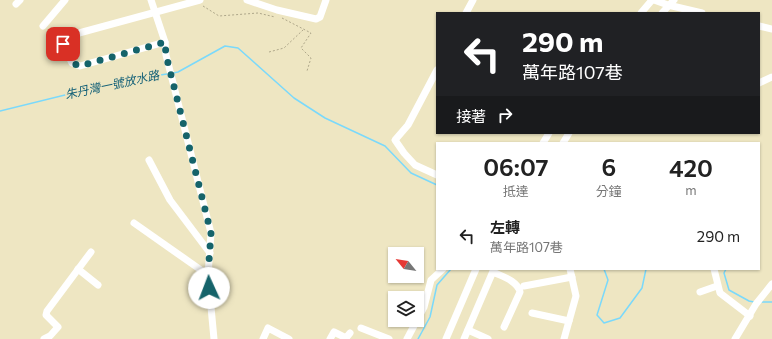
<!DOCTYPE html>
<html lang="zh-TW">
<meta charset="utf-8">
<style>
:root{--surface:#fff;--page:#f6f6f6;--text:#222;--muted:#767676}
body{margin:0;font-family:Commissioner,"Noto Sans TC",sans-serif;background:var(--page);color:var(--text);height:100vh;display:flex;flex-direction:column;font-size:15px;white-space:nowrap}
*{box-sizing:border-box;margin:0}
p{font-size:13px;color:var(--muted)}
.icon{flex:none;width:22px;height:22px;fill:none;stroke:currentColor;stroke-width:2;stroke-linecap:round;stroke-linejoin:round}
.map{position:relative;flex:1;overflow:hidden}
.panel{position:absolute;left:436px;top:142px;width:324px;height:128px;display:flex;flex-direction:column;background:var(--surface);border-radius:0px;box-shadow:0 1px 3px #0004}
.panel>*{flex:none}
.guide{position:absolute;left:436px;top:12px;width:324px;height:122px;border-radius:0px;box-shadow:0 1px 3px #0004;background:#202124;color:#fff;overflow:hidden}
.needle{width:26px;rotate:300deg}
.buttons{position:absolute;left:388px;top:247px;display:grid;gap:8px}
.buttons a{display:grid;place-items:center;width:36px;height:36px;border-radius:0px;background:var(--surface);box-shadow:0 1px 3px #0004;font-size:20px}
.pin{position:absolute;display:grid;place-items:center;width:34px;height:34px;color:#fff;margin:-17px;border-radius:8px;box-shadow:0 2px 6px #0006}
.me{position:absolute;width:44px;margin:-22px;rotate:358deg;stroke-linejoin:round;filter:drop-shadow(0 0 3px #0008)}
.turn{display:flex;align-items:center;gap:14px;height:84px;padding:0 20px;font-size:18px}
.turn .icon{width:52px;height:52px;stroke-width:2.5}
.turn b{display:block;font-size:28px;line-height:34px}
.then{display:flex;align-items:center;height:38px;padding:0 20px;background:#0003;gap:8px;font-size:15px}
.eta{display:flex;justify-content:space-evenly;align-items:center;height:68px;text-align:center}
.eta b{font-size:24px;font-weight:600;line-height:28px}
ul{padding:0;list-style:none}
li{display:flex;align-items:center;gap:12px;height:52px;padding:0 20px}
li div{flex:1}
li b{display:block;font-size:15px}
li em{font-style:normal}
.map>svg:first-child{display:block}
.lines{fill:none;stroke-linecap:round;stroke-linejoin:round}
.stream{stroke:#7ad9fb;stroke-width:1.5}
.path{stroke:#aea78a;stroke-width:1;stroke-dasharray:2 2;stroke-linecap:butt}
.minor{stroke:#fff;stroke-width:7}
.route{stroke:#15636a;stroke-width:7;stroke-dasharray:0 12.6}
.labels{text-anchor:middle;stroke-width:3.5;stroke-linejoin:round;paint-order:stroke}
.water-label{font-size:12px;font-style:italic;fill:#136077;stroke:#eee6c2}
</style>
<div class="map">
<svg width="772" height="339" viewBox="0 0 772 339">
<rect width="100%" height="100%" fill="#eee6c2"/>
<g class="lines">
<g class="stream">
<path d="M173 73 178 72 225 46 238 48 294 98 325 118 385 146 411 173 437 185"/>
<path d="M0 111 150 74 160 75 167 74"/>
<path d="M604 269 608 280 597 315 604 323 620 318 642 288 646 269"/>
<path d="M726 269 724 273 729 290 749 301 754 302"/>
<path d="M762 302H772"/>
<path d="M418 339 430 317 437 285 451 269"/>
</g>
<g class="path">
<path d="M203 6 219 16 258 13 275 17"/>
<path d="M282 18 311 33 301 48 311 58 307 71"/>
<path d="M269 52 284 48 303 30"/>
</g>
<g class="minor">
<path d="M151 0 165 42 166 55 211 233 208 275 214 339"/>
<path d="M247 0 277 10 316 19 320 17 326 0"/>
<path d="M654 0 668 5 702 13"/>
<path d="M16 4 20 0"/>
<path d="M466 13 473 0"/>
<path d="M641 13 652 0"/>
<path d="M662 13 674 0"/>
<path d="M43 26 65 0"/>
<path d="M759 26 772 29"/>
<path d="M165 42 80 66 72 63 63 44 68 36 200 0"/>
<path d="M437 70 408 125 395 140 404 153 415 165 437 175"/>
<path d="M759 83 772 77"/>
<path d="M543 143 549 133"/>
<path d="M563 143 569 133"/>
<path d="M149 160 170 200 210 253"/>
<path d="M134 223 208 275"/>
<path d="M78 269 98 285"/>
<path d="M714 269 720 293 750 316"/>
<path d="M493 272C501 276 518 281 520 292L504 327"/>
<path d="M524 286 572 277"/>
<path d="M700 292 717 286"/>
<path d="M532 313 569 321"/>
<path d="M361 328 389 339"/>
<path d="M468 330 488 339"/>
<path d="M44 339 50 336 58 327 46 315 47 311 91 252"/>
<path d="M263 339 268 328 289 339"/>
<path d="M330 339 334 332 346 338 350 333"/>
<path d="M407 339 424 307 431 280 443 269"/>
<path d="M446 339 476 269"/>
<path d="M464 339 494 269"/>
<path d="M564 339 576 296 570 269"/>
<path d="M735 339 756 304 772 284"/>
</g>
</g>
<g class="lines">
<path class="route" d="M63 44 72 63 80 66 165 42 166 55 211 233 208 275 209 288"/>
</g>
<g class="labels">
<g class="water-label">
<text transform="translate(112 85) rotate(-12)" y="4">朱丹灣一號放水路</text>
</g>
</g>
</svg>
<div class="buttons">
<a><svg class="needle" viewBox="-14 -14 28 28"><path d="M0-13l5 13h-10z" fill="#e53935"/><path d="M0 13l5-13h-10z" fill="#767676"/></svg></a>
<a><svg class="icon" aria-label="layers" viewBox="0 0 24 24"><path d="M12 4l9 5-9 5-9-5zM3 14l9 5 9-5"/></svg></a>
</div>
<div class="pin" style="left:63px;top:44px;background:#d93025"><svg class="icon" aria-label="arrive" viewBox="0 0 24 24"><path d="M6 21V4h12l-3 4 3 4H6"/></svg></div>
<svg class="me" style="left:209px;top:288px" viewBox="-20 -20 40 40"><circle r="19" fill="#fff"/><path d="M0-13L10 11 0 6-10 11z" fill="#15636a"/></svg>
<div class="guide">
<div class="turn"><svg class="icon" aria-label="left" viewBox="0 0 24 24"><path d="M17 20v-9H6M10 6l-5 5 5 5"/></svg><div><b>290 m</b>萬年路107巷</div></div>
<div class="then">接著<svg class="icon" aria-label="right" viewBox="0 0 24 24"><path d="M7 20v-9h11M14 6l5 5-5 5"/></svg></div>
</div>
<section class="panel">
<div class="eta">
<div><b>06:07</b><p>抵達</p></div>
<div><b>6</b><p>分鐘</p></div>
<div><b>420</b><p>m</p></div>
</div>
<ul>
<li><svg class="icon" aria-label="left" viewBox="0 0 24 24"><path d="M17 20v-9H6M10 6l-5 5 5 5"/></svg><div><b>左轉</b><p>萬年路107巷</p></div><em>290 m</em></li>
</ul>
</section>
</div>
